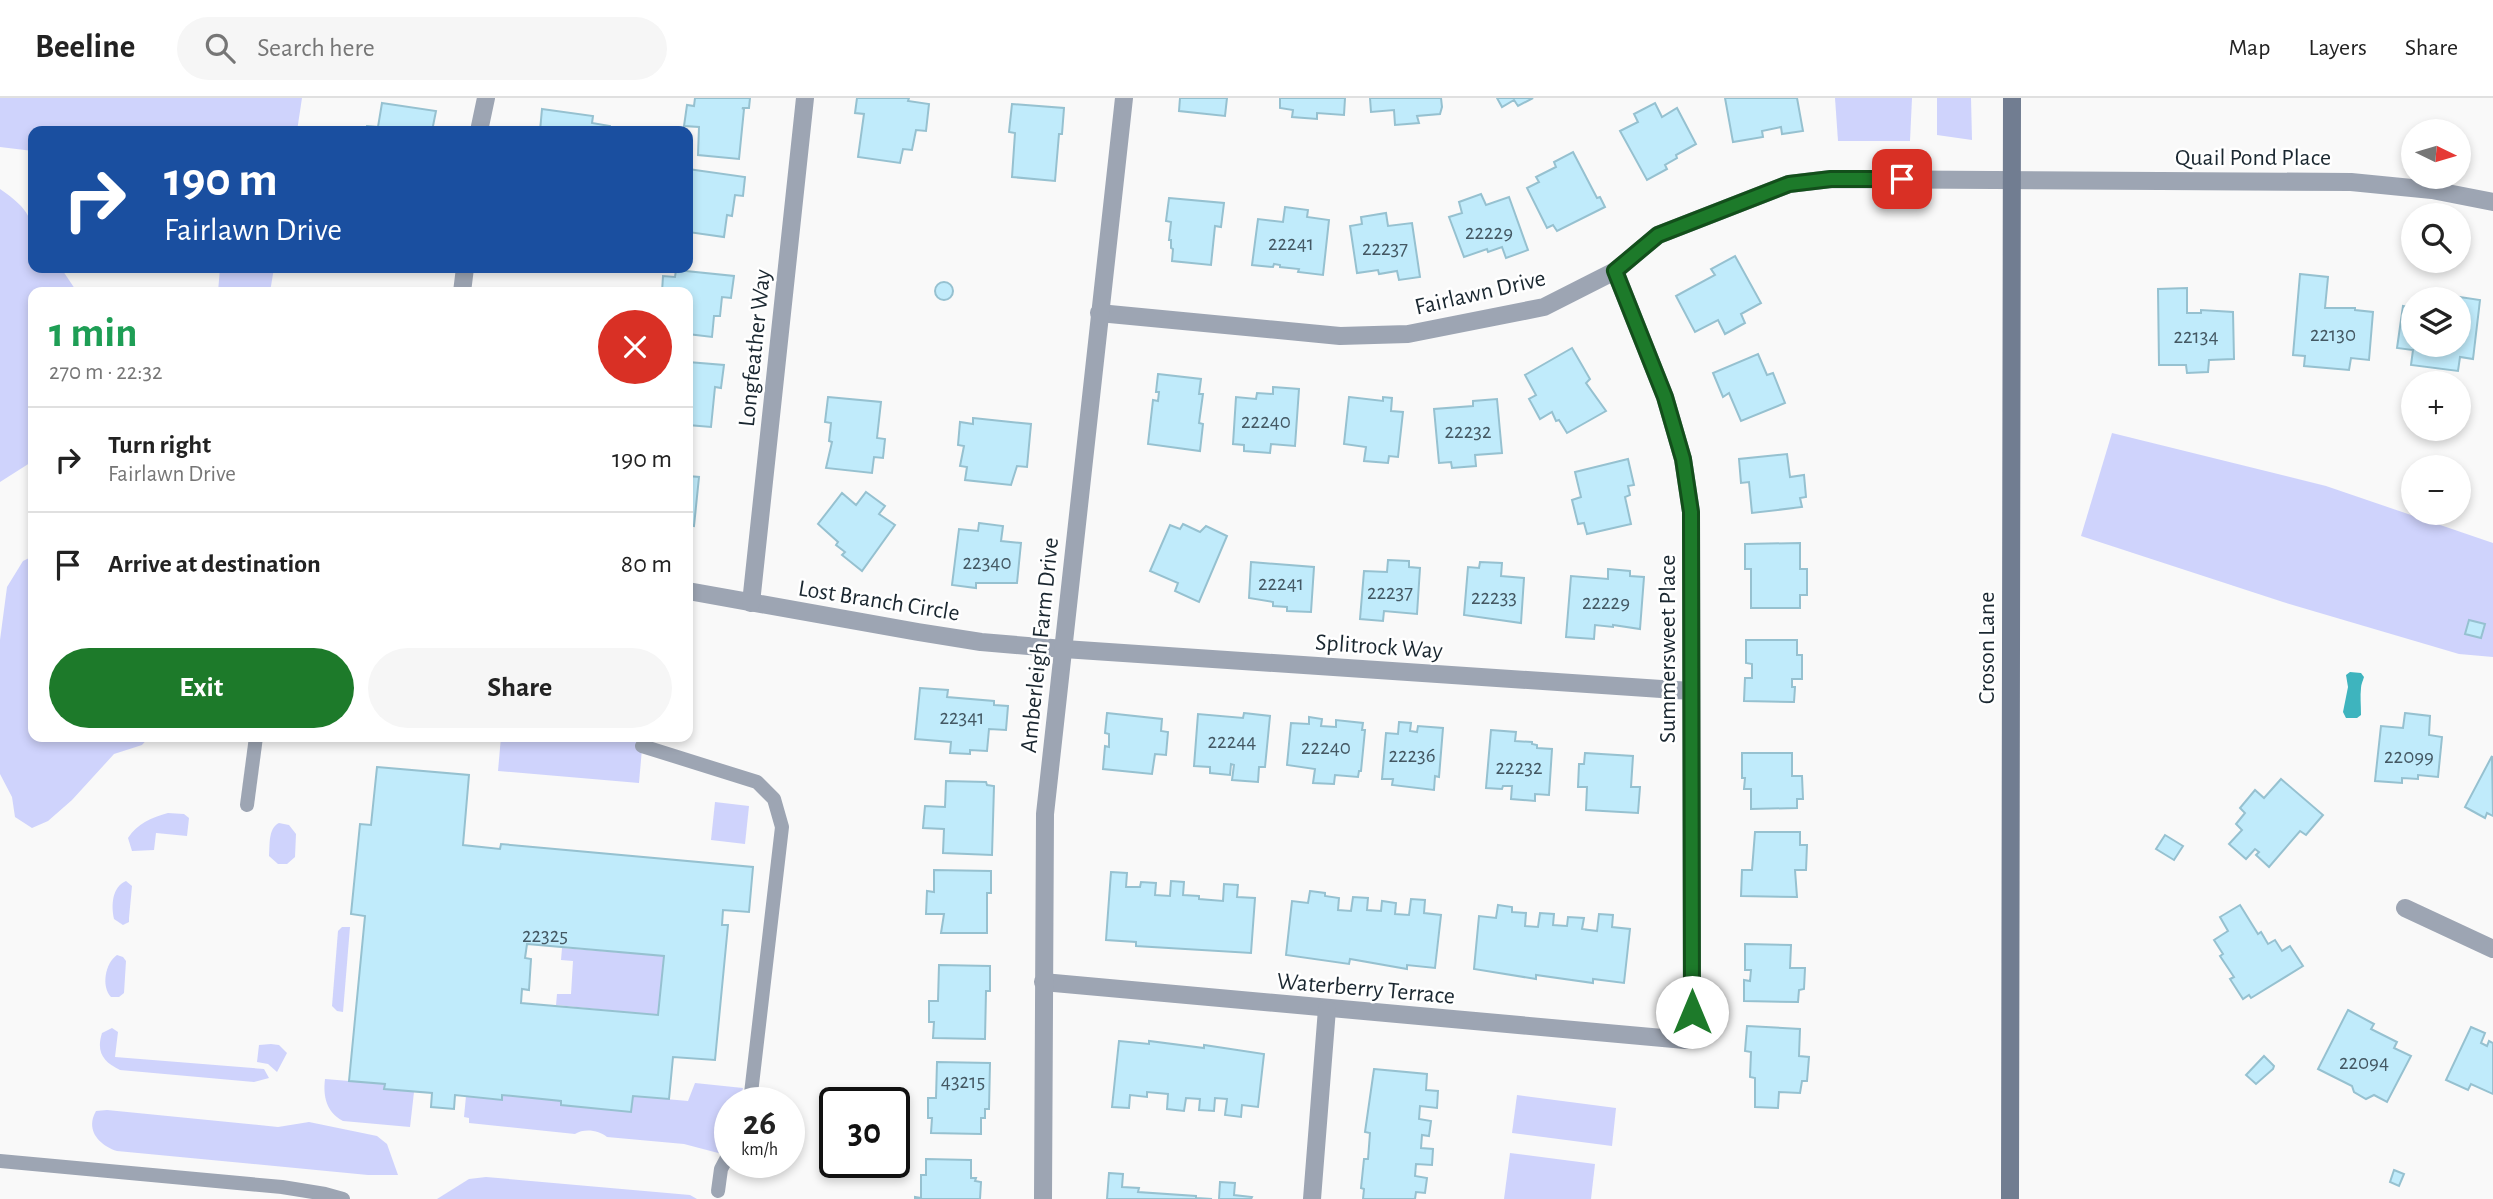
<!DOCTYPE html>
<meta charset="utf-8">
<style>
:root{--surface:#fff;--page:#f6f6f6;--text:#222;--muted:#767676;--line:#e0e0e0;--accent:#1d7a2a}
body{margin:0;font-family:"Alegreya Sans",sans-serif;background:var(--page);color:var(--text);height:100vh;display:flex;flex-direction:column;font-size:26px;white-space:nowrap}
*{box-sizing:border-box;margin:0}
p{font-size:23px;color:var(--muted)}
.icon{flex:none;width:38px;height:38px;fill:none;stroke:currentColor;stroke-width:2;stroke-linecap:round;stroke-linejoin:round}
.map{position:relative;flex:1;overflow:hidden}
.side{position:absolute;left:28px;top:189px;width:665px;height:455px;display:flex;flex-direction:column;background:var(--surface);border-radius:14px;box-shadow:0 4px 10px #0003}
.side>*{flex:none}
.banner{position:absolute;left:28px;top:28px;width:665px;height:147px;border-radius:14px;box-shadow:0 4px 10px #0003;background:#1a4fa0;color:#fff;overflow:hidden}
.needle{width:46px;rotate:95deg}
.fabs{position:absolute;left:2401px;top:21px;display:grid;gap:14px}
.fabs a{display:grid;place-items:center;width:70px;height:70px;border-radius:50%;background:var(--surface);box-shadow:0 4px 10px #0003;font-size:35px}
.speed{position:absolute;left:714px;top:989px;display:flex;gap:14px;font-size:35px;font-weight:700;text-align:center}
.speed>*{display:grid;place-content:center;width:91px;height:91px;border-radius:50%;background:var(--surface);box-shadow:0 4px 10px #0003;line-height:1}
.speed small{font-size:18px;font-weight:400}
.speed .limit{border:4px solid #111;border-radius:10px;background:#fff;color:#111}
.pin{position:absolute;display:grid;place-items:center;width:60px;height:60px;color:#fff;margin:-30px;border-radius:14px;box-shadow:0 4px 10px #0006}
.me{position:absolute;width:77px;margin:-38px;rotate:0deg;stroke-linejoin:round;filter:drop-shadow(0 0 5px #0008)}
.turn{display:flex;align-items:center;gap:24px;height:147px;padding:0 21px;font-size:32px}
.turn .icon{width:91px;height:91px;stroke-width:2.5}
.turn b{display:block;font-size:49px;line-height:60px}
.round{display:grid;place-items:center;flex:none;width:74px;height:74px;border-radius:37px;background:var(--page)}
.headline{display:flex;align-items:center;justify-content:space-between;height:119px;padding:0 21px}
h1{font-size:42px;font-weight:700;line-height:52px;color:#1e9e55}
.cta{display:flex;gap:14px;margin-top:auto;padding:14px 21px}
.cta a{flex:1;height:80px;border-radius:42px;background:var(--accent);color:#fff;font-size:28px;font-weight:700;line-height:80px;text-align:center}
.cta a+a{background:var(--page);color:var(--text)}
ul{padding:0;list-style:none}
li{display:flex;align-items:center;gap:21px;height:105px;padding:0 21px;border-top:2px solid var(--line)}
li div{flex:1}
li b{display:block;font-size:26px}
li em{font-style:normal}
header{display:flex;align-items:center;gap:42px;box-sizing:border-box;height:98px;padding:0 35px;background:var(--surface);border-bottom:2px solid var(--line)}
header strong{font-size:33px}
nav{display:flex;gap:38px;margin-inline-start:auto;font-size:24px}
.search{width:490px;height:63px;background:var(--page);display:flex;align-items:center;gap:18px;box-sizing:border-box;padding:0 24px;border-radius:38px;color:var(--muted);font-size:26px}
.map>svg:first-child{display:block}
.green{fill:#cfd3fc}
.water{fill:#3eb4be}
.building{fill:#c0ebfb;stroke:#96c1d0;stroke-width:2;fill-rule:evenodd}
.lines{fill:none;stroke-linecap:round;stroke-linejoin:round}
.lane{stroke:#9da5b3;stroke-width:14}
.street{stroke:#9da5b3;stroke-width:18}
.secondary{stroke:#717d91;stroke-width:18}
.route-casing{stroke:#134f1b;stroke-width:18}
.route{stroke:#1d7a2a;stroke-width:12}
.labels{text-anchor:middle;stroke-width:5;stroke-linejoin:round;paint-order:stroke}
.number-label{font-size:21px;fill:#445863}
.street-label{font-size:24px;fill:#1a2730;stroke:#fff}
</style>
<header>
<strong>Beeline</strong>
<div class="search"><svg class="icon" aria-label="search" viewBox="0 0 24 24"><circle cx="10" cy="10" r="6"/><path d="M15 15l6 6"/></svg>Search here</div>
<nav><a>Map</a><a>Layers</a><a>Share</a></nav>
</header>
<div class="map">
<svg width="2493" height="1101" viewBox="0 0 2493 1101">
<rect width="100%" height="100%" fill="#f9f9f9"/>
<g class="green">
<path d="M0 0H302L297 33H33V53L0 49Z"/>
<path d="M1835 0H1912L1910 43H1838Z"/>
<path d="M1937 0H1971L1972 42 1937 37Z"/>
<path d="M0 91C38 117 33 127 33 170H61L77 194H33V363L0 384Z"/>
<path d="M220 170H274L270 194H218Z"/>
<path d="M2112 335 2326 388 2493 445V559L2459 556 2283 504 2081 438Z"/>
<path d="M33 458V639H149L142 647 114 656 72 702 48 723 32 730 15 719 12 699 0 676V542L7 489 23 463Z"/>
<path d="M501 639H643L639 685 498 673Z"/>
<path d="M715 704 749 708 745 746 711 742Z"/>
<path d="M168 715 184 716 189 720 187 738 156 735 154 752 132 753 128 740C137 726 152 719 168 715Z"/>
<path d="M279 725 289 727 296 736 295 759 287 766H278L269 758C270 747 268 730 279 725Z"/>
<path d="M126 783 132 788 129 820V824L123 827 114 821C111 807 112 789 126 783Z"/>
<path d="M342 829H350L343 914 337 913 332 908 338 833Z"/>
<path d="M562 850 664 858 658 917 556 907 557 896H571L573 863 561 862Z"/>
<path d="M117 857 123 859 126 863 124 895 119 899H111C101 889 105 865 117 857Z"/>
<path d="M112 930 118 934 115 959 264 971 269 980 254 984 120 972C103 964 96 954 102 935Z"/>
<path d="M271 946 279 947 287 955 277 974 268 966 257 964 259 947Z"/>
<path d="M325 981 385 986V991L414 994 410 1029 343 1023C326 1014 323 998 325 981Z"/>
<path d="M695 985 743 990 739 1004H730V1034L722 1056 684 1046 607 1039C599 1032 584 1030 575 1036L469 1025V1020L464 1019 466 998 501 1002 502 997 561 1003V1007L631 1013 633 998 688 1003Z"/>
<path d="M1517 997 1616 1010 1612 1048 1512 1035Z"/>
<path d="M107 1012 278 1029 309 1024 377 1038 387 1046 398 1077H368L117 1053C99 1047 85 1032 96 1013Z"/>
<path d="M1510 1055 1595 1066 1591 1101H1504Z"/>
<path d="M486 1079 690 1097 697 1101H437L469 1081Z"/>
</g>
<path class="water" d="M2350 574 2361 575 2364 579C2363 583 2361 586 2361 590 2360 598 2361 607 2361 617L2357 620H2346L2343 614 2348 589 2346 577Z"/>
<g class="building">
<path d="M695 0H750L749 10H742L744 11 739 61 698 57 699 29 684 28 687 7 694 8Z"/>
<path d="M857 0H909L908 3 929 6 926 33 916 32 912 52 903 51 900 65 858 59 864 16 855 15Z"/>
<path d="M1180 0H1227L1225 18 1179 13Z"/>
<path d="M1280 0H1345L1344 17 1317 15V21L1292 19 1293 12 1280 10Z"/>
<path d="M1370 0H1441L1442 9 1440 16 1417 18 1419 25 1395 27 1394 12 1371 14Z"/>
<path d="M1497 0H1533L1518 8 1514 2 1502 9Z"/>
<path d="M1725 0H1797L1803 33 1782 36 1781 29 1762 33 1763 39 1733 44Z"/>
<path d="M382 5 436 13 432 33H366L367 28 378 29Z"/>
<path d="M1655 5 1662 19 1677 10 1696 46 1676 57 1677 60 1665 67 1667 71 1647 82 1620 33 1638 24 1634 16Z"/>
<path d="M1012 6 1064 10 1062 36H1059L1055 83 1012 79 1015 35 1009 34Z"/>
<path d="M542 11 593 18 592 25 610 28V33H540Z"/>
<path d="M1573 54 1597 100 1600 99 1605 109 1557 133 1553 127 1547 130 1527 90 1539 84 1536 79 1556 69 1554 64Z"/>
<path d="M688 71 745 79 743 98 735 97 732 118 727 117 724 139 688 134Z"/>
<path d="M1481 96 1486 107 1509 99 1528 152 1506 160 1502 149 1488 154 1487 151 1464 159 1449 119 1462 115 1459 104Z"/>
<path d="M1169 100 1224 105 1221 129 1215 128 1211 167 1172 163 1173 151 1171 150V142H1169L1171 124 1166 123Z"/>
<path d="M1285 109 1308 112 1307 119 1329 122 1323 177 1298 174 1299 171 1280 169V167L1274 166 1273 169 1252 167 1258 121 1283 124Z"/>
<path d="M1386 115 1388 128 1412 125 1420 179 1399 182 1397 173 1379 176 1378 172 1357 175 1350 128 1362 126 1361 119Z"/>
<path d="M1735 158 1761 205 1741 216 1745 225 1725 236 1718 222 1695 234 1676 198 1715 177 1711 171Z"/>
<path d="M676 172 734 178 731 200 722 199 720 218H714L712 239 688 236V194H662L663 178 675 179Z"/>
<path d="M2300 176 2328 179 2325 210H2355V212L2373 214 2369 262 2351 260 2349 272 2304 268 2305 258 2293 257Z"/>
<circle cx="944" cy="193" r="9"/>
<path d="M2187 190V215H2201V212L2233 214 2234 261 2209 262 2208 274 2187 275 2186 267H2159L2158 191Z"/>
<path d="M2453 198 2480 202 2473 261 2460 259 2458 273 2411 267 2413 252 2397 250 2403 208 2413 210V247H2459V201H2452Z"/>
<path d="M1572 250 1590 281 1586 285 1606 313 1567 335 1559 322 1556 323 1552 314 1540 321 1529 301 1536 297 1525 277Z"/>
<path d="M1758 256 1767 277 1773 275 1785 305 1741 323 1729 295 1723 299 1713 275Z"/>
<path d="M688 264 724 267 721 290 715 289 711 329 688 327Z"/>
<path d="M1158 276 1201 281 1199 296H1203L1199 325 1203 326 1200 353 1148 346 1153 302 1158 303 1159 294H1156Z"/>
<path d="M1273 289 1299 291 1295 348 1271 346 1270 355 1244 353V347L1233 346 1236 299 1256 301 1257 295 1273 296Z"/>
<path d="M828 299 881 304 877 340 885 341 883 360 874 359 872 375 826 370 832 344 829 343 831 325 825 324Z"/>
<path d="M1349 299 1383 303V299L1392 300 1391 313 1403 314 1398 359 1389 358 1388 365 1364 363 1366 349 1344 346Z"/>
<path d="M1497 301 1502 355 1475 357 1476 368 1452 370 1451 364 1439 365 1434 311 1473 308V303Z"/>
<path d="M973 320 1031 326 1027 369 1017 368 1011 387 965 382 967 369 960 368 964 348 958 347 960 324 973 326Z"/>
<path d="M1787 356 1790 379 1804 377 1806 399 1800 400 1802 409 1752 415 1749 384 1741 385 1739 361Z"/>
<path d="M1628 361 1634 387 1628 388 1630 397 1625 399 1631 426 1587 436 1584 425 1578 426 1572 402 1581 399 1575 374Z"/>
<path d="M688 378 699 379 694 428 688 427Z"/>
<path d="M866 394 885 408 879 416 895 427 862 473 842 457 845 454 836 447 838 444 818 426 842 395 856 407Z"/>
<path d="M979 425 1003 428 1001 443 1021 445 1017 485H976V490L952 487 959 431 978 433Z"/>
<path d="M1183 426 1200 434 1206 428 1227 438 1199 504 1175 493 1178 485 1150 473 1170 427 1180 431Z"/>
<path d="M1800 445V471H1807V497H1800V510H1751V471H1745V446Z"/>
<path d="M1388 462 1409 463V469L1420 470 1417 516 1384 513 1383 523 1360 521 1364 473 1387 474Z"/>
<path d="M1251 464 1314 469 1311 514 1287 513V509L1273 508V504L1249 500Z"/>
<path d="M1480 464 1502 465 1501 478 1524 480 1521 525 1464 517 1468 469 1479 470Z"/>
<path d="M1608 471 1630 473V478L1644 479 1640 531 1613 527V529L1595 527 1594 541 1566 539 1571 478 1608 481Z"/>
<path d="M2469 522 2485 526 2481 540 2465 536Z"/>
<path d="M1746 542H1797V557H1802V581H1792V589H1795L1794 604 1744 603 1745 580H1752V566L1746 565Z"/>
<path d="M920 590 948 592 947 599 994 603V607L1008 608 1006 632 989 631 987 653 970 652V656L950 655 951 644 915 641Z"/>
<path d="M1107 615 1162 621 1161 633 1168 634 1166 657 1155 656 1152 676 1103 671 1105 648 1109 649V636L1105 635Z"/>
<path d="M1244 615 1270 618 1265 669H1259L1258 684 1232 682 1234 667 1231 666 1230 677 1210 675V669L1194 668 1198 616 1243 620Z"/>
<path d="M2405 615 2430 618 2429 637 2442 639 2438 679 2418 677V681L2402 680V685L2375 683 2381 628 2403 630Z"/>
<path d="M1309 619 1322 621 1321 628 1336 629V622L1363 625 1362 632H1365L1361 673H1359L1358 679 1335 677 1334 686 1313 685 1315 671 1287 667 1291 625 1309 626Z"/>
<path d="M1399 624 1411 625 1410 633 1417 634 1418 628 1443 630 1439 679 1435 678 1434 692 1392 687 1393 681H1382L1386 635 1398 636Z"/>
<path d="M1491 632 1516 634 1515 643 1532 644V646L1537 647V650L1552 651 1549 697 1535 696V703L1511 701 1512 688H1503L1502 691 1486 690Z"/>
<path d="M1585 655 1633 658 1631 689H1640L1638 715 1586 712 1587 689H1578L1579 666H1584Z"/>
<path d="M1742 655H1792V678H1802L1803 701H1797V710L1751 711V691H1744L1745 680H1742Z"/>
<path d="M2492 658 2493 718 2487 715 2485 720 2465 709Z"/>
<path d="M377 669 469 677 463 747 500 751 501 746 753 769 749 814 723 812 722 827H728L715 962 673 959 669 1001 633 998 631 1014 561 1007V1003L502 997V1002L455 997 454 1011 431 1009 432 995 384 991 385 986 349 983 365 818 351 816 360 726 371 727ZM527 846 664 858 658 917 521 905 522 891 529 892 531 861 525 860Z"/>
<path d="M2281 681 2323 717 2306 737 2300 733 2269 769 2256 757 2259 754 2255 751 2246 761 2229 746 2242 732 2236 726 2245 715 2240 710 2255 692 2264 700Z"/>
<path d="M946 683 986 684 987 687 994 688 992 757 943 755 944 731 923 730 925 708 945 709Z"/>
<path d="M1755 734H1800V747H1807L1806 772H1795L1797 799 1741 798 1742 772H1752Z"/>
<path d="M2165 737 2183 748 2174 762 2156 751Z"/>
<path d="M934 772 991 773V795H987V835H941L944 816H926L927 793 934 794Z"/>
<path d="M1111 774 1127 775 1126 789H1140L1141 784 1156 785 1155 797 1170 798 1171 783 1184 784 1183 797 1199 798V801L1223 803 1224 786 1238 787 1237 799 1255 800 1251 855 1136 848V844L1106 842Z"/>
<path d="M1310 793 1325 795V798L1339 800 1338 812 1351 813 1353 799 1368 800 1367 812 1381 813 1382 803 1396 805 1395 816 1409 817 1411 801 1425 802 1424 815 1441 817 1435 870 1407 867V871L1350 861 1349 866 1286 857 1292 803 1308 805Z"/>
<path d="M1498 807 1512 809V814L1526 815 1525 828 1538 829 1540 815 1554 816 1553 827 1567 828 1568 819 1584 820 1582 831 1597 833 1599 816 1613 817 1612 829 1630 831 1624 885 1593 881V885L1536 877V881L1474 871 1479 818 1496 820Z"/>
<path d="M2240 807 2258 836 2261 834 2268 846 2275 842 2282 853 2290 848 2303 868 2251 900 2249 897 2243 901 2230 881 2234 879 2220 858 2223 856 2214 842 2228 833 2220 819Z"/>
<path d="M1745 846 1791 847 1790 870H1805L1804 891 1799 892 1798 904 1744 903V882L1750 883 1751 872H1745Z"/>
<path d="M939 867 990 868V893H986L985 941 933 940 934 924H929V903H938Z"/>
<path d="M2348 912 2374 926 2371 931 2397 944 2394 950 2411 958 2387 1004 2374 997 2366 1001 2354 994 2352 988 2318 971Z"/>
<path d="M1747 928 1800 931 1799 958 1809 959 1807 983H1802L1800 995 1779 994 1778 1010 1755 1009V980L1750 979 1751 954 1745 953Z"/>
<path d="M2471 929 2485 935 2481 945 2487 948 2489 943 2493 945V996L2471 986 2468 992 2446 982Z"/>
<path d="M1119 943 1149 946V943L1204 950V947L1264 956 1258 1009 1242 1007 1241 1019 1225 1017 1227 1001 1215 1000 1214 1013 1199 1012 1200 1001 1186 1000 1184 1013 1167 1011 1168 996 1147 994V999L1130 997 1129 1010 1112 1009Z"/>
<path d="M2264 958 2274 968 2273 971 2256 986 2246 977Z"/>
<path d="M937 964 990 965 989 1011H985V1020H981V1036L931 1035 932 1020H928V1000H936Z"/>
<path d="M1374 971 1427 976 1426 992 1438 993 1437 1010 1420 1008 1419 1021 1431 1023 1429 1038 1422 1037 1421 1050 1433 1051 1432 1067 1416 1066 1415 1078 1427 1080 1425 1095 1416 1094 1415 1101H1363L1364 1091 1361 1090 1364 1061H1368L1370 1035 1365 1034Z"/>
<path d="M926 1061 971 1062V1080H976L975 1083 981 1084 980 1101H915V1099L921 1100V1077H926Z"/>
<path d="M2394 1072 2404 1076 2399 1088 2390 1084Z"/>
<path d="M1109 1075 1123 1076 1122 1089 1139 1090 1138 1094 1196 1098V1100L1212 1101H1107Z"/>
<path d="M1220 1084 1235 1085 1234 1097 1252 1099 1251 1101H1219Z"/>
</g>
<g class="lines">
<g class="lane">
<path d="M642 648 757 684 774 701 782 729 750 1004"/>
<path d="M247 707 256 639"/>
<path d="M0 1063 282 1089 325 1096 343 1101"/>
<path d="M718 1093 721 1071 730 1054"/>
</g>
<g class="street">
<path d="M479 33 486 0"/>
<path d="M462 194 465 170"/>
<path d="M1099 215 1340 238 1408 236 1544 209 1615 173 1658 137 1789 86 1831 81 2351 84 2432 92 2493 104"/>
<path d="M688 493 918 534 981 544 1064 551 1691 593"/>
<path d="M751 505 805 0"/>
<path d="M2405 810 2493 851"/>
<path d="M1043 884 1685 942 1692 914 1691 414 1683 361 1665 299 1615 173"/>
<path d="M1043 1101 1045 716 1124 0"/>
<path d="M1312 1101 1327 911"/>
</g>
<path class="secondary" d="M2010 1101 2012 0"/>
</g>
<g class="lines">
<defs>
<path id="route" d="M1692 914 1691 414 1683 361 1665 299 1615 173 1658 137 1789 86 1831 81H1902"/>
</defs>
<use href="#route" class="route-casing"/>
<use href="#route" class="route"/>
</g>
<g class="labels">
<g class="number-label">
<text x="1489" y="141">22229</text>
<text x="1291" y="152">22241</text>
<text x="1385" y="157">22237</text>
<text x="2333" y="243">22130</text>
<text x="2196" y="245">22134</text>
<text x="1266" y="330">22240</text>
<text x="1468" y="340">22232</text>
<text x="987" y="471">22340</text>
<text x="1281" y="492">22241</text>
<text x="1390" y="501">22237</text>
<text x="1494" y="506">22233</text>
<text x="1606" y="511">22229</text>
<text x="962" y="626">22341</text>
<text x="1232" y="650">22244</text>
<text x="1326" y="656">22240</text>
<text x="1412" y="664">22236</text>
<text x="2409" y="665">22099</text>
<text x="1519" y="676">22232</text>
<text x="545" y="844">22325</text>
<text x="2364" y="971">22094</text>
<text x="963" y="990">43215</text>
</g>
<g class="street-label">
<text x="2253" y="67">Quail Pond Place</text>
<text transform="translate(1480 194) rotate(-13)" y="8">Fairlawn Drive</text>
<text transform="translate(754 250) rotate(-84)" y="8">Longfeather Way</text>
<text transform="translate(879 502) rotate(9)" y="8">Lost Branch Circle</text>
<text transform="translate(1039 547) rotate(-84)" y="8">Amberleigh Farm Drive</text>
<text transform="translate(1379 548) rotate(4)" y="8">Splitrock Way</text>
<text transform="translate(1986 550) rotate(-90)" y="8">Croson Lane</text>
<text transform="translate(1667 551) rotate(-90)" y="8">Summersweet Place</text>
<text transform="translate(1366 890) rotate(5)" y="8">Waterberry Terrace</text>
</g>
</g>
</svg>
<div class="fabs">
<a><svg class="needle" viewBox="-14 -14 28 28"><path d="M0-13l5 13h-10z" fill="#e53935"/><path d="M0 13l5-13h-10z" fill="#767676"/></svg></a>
<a><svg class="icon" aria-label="search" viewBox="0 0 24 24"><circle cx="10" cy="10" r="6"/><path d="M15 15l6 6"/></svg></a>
<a><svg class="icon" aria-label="layers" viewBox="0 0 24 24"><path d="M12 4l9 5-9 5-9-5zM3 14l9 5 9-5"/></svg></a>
<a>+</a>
<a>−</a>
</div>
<div class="speed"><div>26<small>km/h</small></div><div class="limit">30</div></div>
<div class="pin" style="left:1902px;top:81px;background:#d93025"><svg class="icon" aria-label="arrive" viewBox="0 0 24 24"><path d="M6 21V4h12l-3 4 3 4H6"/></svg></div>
<svg class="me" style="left:1692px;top:914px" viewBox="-20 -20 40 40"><circle r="19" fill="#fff"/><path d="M0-13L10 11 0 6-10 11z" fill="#1d7a2a"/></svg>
<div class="banner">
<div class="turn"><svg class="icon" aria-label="right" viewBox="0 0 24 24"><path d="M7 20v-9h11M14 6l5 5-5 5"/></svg><div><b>190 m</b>Fairlawn Drive</div></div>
</div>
<section class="side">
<div class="headline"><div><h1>1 min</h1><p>270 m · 22:32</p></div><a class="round" style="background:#d93025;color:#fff"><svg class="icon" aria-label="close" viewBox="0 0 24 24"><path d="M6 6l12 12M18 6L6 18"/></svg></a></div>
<ul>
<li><svg class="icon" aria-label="right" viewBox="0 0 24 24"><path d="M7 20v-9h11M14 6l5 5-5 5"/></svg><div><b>Turn right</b><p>Fairlawn Drive</p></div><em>190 m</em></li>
<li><svg class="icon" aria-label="arrive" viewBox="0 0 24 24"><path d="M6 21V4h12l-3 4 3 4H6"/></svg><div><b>Arrive at destination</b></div><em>80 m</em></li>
</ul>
<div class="cta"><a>Exit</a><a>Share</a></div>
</section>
</div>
